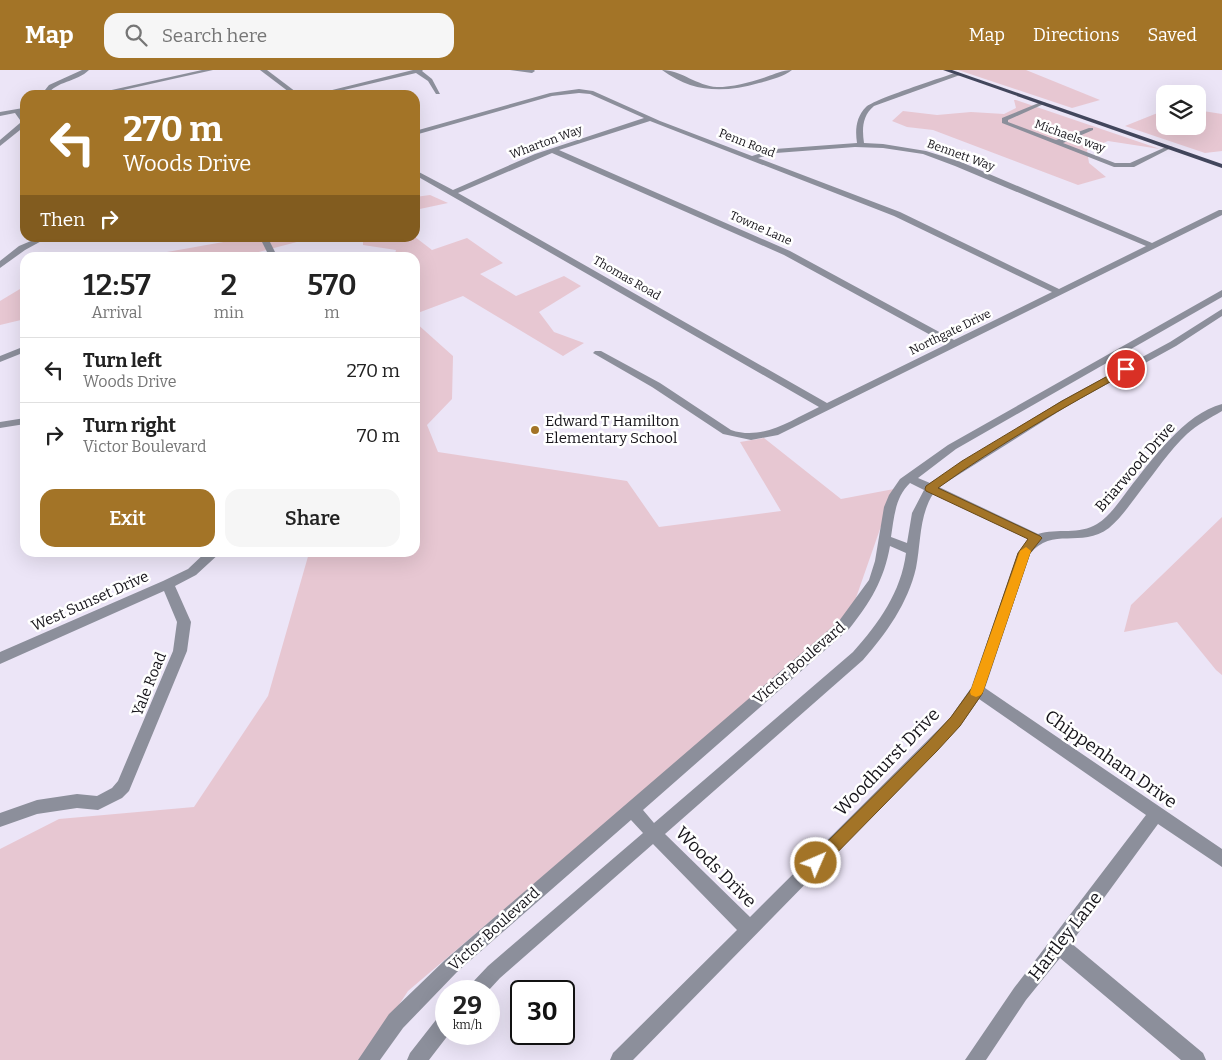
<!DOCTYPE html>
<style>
:root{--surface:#fff;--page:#f6f6f6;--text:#222;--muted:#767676;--line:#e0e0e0;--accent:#a37427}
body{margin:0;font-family:Bitter,serif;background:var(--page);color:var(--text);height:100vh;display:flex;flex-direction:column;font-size:19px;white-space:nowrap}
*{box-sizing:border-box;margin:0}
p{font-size:16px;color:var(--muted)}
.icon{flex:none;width:28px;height:28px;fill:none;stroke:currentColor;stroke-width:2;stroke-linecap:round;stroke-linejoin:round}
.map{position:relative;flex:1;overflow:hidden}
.side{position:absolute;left:20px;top:182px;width:400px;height:305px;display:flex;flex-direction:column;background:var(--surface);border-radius:15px;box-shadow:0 5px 20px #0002}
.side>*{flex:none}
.hud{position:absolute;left:20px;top:20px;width:400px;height:152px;border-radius:15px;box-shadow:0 5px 20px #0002;background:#a37427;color:#fff;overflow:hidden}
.fabs{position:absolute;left:1156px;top:15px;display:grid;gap:10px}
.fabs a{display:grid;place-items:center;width:50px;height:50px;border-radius:10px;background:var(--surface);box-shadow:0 5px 20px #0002;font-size:25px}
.speed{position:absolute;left:435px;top:910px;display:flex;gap:10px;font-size:25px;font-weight:700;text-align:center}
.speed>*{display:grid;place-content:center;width:65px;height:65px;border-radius:50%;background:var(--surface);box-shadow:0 5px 20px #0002;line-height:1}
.speed small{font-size:12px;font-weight:400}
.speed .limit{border:2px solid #111;border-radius:8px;background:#fff;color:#111}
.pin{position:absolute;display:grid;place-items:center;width:42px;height:42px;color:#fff;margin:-21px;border:2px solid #fff;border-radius:50%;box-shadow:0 1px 5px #0007}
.me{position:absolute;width:55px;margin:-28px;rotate:45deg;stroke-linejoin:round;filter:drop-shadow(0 0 4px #0008)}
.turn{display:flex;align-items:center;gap:18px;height:105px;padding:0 20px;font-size:22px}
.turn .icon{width:65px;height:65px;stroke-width:2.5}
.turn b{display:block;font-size:35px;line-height:42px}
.then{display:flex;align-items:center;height:48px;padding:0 20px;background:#0003;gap:10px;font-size:19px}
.eta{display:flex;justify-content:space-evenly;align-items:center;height:85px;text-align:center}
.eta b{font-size:30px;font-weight:600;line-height:35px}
.cta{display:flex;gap:10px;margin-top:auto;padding:10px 20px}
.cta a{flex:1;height:58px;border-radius:15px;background:var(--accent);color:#fff;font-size:20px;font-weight:600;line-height:58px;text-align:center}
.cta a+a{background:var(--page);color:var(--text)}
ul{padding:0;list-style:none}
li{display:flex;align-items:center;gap:15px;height:65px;padding:0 20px;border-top:1px solid var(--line)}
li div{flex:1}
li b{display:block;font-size:19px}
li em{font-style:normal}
header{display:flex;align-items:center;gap:30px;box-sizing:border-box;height:70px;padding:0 25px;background:var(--accent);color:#fff}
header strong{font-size:24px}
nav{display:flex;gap:28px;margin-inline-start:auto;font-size:18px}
.search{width:350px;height:45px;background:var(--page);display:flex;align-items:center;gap:12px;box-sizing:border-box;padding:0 18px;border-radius:15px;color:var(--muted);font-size:19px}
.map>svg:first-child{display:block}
.green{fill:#e7c7d2}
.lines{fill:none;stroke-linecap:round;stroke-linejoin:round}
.minor{fill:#8c8f9b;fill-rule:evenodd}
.major{fill:#42465c;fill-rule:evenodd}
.route{fill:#a37427;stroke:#6a4b19}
.slow{fill:#f59e0b}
.poi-dot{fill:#a37427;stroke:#fff;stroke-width:2}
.labels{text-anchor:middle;stroke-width:5;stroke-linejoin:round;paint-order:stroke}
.far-street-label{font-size:12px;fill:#16141a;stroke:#fff}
.poi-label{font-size:15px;fill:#16141a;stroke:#fff;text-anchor:start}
.street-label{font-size:15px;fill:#16141a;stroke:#fff}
.near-street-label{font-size:18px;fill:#16141a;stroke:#fff}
</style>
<header>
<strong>Map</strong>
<div class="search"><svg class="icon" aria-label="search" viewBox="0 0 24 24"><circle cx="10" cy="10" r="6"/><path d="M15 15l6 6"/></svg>Search here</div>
<nav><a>Map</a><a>Directions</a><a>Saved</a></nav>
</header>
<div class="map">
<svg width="1222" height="990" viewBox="0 0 1222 990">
<rect width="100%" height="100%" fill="#ece5f7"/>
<g class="green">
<path d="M958 0H1026L1100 30 1072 38Z"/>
<path d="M1014 30H1016L1160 79 1108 71 1087 80 1089 93 1106 107 1078 115 933 60 907 57 892 51 903 41 937 45 971 42 1004 44 1016 38Z"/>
<path d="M1165 40V56H1198V44L1203 41 1222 44V81L1205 83 1125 56Z"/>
<path d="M430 125 448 133 415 140V127Z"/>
<path d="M415 167 432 180 467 168 503 193 480 204 516 226 564 206 581 216 539 242 554 262 584 273 563 286 463 226 415 244V188L394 187 396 180 363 175V168Z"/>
<path d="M246 168H312L240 187 133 188Z"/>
<path d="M25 216V249L0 255V231Z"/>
<path d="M415 252 453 286 452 329 427 355 438 382 627 411 659 457 781 441 740 372 764 368 841 429 894 419 850 545 408 921 363 990H0V779L59 749 194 737 268 626 309 483 415 482Z"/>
<path d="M1222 447V605L1216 600 1177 552 1124 562 1131 535Z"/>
</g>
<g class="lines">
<g class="minor">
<path d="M82 0H89C77 12 56 11 47 25H41L49 15Z"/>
<path d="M202 0H213L101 25H89Z"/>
<path d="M260 0H267L300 25H293Z"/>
<path d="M413 0H423L422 1 432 9 440 24H436L428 11 416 3 323 25H312Z"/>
<path d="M510 0H534L535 1 532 3Z"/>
<path d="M662 0C681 0 697 16 717 17 733 17 751 12 766 7 775 4 782 0 792 0 783 7 770 10 759 13 724 23 693 23 662 0Z"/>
<path d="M958 2 960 5 874 36C862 46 862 59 864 73L883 74 926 81 961 92 1152 173 1219 140H1222V145L778 365 751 370 723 364 652 317 593 283 595 281H601L660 313 731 360C763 371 791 350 819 337L415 105V100L453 120 535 84 644 48 590 24 579 23 552 26 415 65V61L550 23 579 19 593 21 660 51 752 86 775 79 857 73C855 60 856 47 866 37 875 29 943 7 958 2ZM650 51 894 146 1052 222 954 270 790 181 559 80ZM855 77 883 78 923 84 955 96 1146 176 1059 219 900 142 758 88 776 83ZM552 83 784 185 947 274 827 333 458 123Z"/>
<path d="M1041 32 1046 33 1008 50V52L1056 70 1089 58H1093V60L1063 73 1115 93H1130L1168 76 1173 77 1134 97H1114L1002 53V48Z"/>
<path d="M23 38 25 41 20 42 25 48V56L0 76V70L20 53V50L15 43 0 46V42Z"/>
<path d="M38 168H47L25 180 0 198V191L19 176Z"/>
<path d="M260 168H268L278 188H270Z"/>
<path d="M1222 220V227L956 379 918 408 930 413 1061 331 1170 272 1222 239V246L1176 276 1069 335 939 417 1038 464C1057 458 1080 465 1097 454 1110 446 1119 432 1128 420 1150 392 1185 343 1222 334V341C1210 348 1197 355 1187 364 1169 381 1156 401 1141 420 1131 433 1122 447 1109 458 1081 479 1052 456 1030 484L985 618 1222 779V797L1158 754 1071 873 1203 983 1206 990H1181L1060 888 1026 930 986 990H965L1014 918 1146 745 979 629 960 656 633 990H610L613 983 737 860 653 774 500 908 488 921H467L470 915 488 896 643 763 631 750 457 902 403 958 380 990H358L389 944 445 890 839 551 869 510 875 491 884 437 889 425 900 409 948 375ZM910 413 924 420 912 443 907 473 891 467C894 448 895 427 910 413ZM933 424 1028 469 1018 483 971 618 950 648 750 847 665 764 863 590C886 564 908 533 916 498 921 473 919 446 933 424ZM890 476 906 483C901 522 879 553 853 582L654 753 643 740 849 559C870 533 884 510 890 476Z"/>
<path d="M25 276V282L0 292V286Z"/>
<path d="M25 348V354L0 358V352Z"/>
<path d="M206 482H221L196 505 175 516 191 552 187 581 129 721 122 728 98 740 77 738 37 744 0 757V743L37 730 77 724 97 726 112 718 118 711 173 581 177 552 164 521 0 594V582L163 511 188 499Z"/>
<path d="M446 944V964H449L429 990H407L410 983 439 946Z"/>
</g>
<path class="major" d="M943 0H952L1222 94V98Z"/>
</g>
<path class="route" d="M1126 296 1131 299 1130 301C1064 337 999 374 938 418L1040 466 1042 468 1030 483 982 624 960 656 937 681 822 798 816 800 811 798 809 793 811 788 927 673 951 647 972 618 1018 483 1028 469 926 421 925 419 926 416 962 391 1062 331Z"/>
<path class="slow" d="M1026 477 1031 481 983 622 981 625 976 627 971 625 970 622 1020 481Z"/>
<circle class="poi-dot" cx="535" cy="360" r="5"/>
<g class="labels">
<g class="far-street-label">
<text transform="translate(1070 66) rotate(20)" y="4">Michaels way</text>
<text transform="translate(546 72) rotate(-20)" y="4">Wharton Way</text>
<text transform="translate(747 73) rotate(21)" y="4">Penn Road</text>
<text transform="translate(961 85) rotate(20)" y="4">Bennett Way</text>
<text transform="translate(761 158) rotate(24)" y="4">Towne Lane</text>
<text transform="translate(627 208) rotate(30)" y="4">Thomas Road</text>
<text transform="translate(950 262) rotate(-26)" y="4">Northgate Drive</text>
</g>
<g class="poi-label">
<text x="545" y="356">Edward T Hamilton<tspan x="545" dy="17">Elementary School</tspan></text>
</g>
<g class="street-label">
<text transform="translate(1135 397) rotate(-49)" y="5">Briarwood Drive</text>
<text transform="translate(90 531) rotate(-24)" y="5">West Sunset Drive</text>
<text transform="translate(799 593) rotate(-41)" y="5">Victor Boulevard</text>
<text transform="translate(149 614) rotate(-68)" y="5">Yale Road</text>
<text transform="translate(494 859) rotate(-42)" y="5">Victor Boulevard</text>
</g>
<g class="near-street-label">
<text transform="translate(1111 689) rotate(35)" y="6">Chippenham Drive</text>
<text transform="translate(887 692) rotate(-46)" y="6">Woodhurst Drive</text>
<text transform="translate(716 797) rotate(45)" y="6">Woods Drive</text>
<text transform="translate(1065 866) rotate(-52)" y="6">Hartley Lane</text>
</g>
</g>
</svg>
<div class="fabs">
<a><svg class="icon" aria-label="layers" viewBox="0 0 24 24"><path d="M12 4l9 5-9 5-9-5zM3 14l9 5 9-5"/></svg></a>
</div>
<div class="speed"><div>29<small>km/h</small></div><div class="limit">30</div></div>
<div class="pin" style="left:1126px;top:299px;background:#d93025"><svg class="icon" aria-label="arrive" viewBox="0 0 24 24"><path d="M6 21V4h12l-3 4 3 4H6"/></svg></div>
<svg class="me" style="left:816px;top:793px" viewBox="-20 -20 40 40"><circle r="17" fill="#a37427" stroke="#fff" stroke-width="3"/><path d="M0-11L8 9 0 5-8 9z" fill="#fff"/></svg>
<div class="hud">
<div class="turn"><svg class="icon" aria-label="left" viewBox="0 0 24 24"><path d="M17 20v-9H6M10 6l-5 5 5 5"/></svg><div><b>270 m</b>Woods Drive</div></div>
<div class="then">Then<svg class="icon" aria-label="right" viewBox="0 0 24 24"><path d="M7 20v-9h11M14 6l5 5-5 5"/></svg></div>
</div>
<section class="side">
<div class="eta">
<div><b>12:57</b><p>Arrival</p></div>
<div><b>2</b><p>min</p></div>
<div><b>570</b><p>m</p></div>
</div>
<ul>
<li><svg class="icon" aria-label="left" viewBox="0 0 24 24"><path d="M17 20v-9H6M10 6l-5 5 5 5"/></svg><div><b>Turn left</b><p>Woods Drive</p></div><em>270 m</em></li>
<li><svg class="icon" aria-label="right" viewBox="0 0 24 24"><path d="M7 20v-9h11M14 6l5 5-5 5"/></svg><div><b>Turn right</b><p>Victor Boulevard</p></div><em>70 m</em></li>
</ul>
<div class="cta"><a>Exit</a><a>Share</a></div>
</section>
</div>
